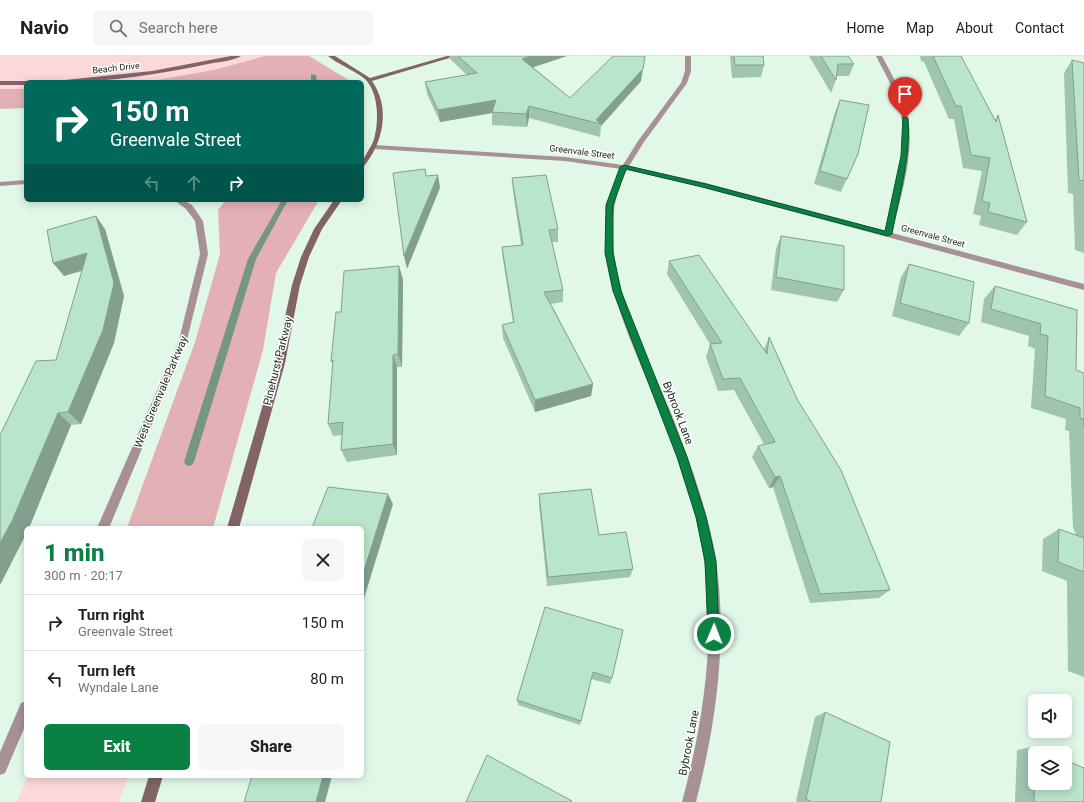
<!DOCTYPE html>
<meta charset="utf-8">
<style>
body{margin:0;font-family:Roboto,sans-serif;background:#f6f6f6;color:#202124;height:100vh;display:flex;flex-direction:column;font-size:15px;white-space:nowrap}
*{box-sizing:border-box;margin:0}
p{font-size:13px;color:#757577}
.icon{flex:none;width:22px;height:22px;fill:none;stroke:currentColor;stroke-width:2;stroke-linecap:round;stroke-linejoin:round}
.map{position:relative;flex:1;overflow:hidden}
.details{position:absolute;left:24px;top:470px;width:340px;height:252px;display:flex;flex-direction:column;background:#fff;border-radius:6px;box-shadow:0 2px 10px #0003}
.details>*{flex:none}
.hud{position:absolute;left:24px;top:24px;width:340px;height:122px;border-radius:6px;box-shadow:0 2px 10px #0003;background:#00695c;color:#fff;overflow:hidden}
.fabs{position:absolute;left:1028px;top:638px;display:grid;gap:8px}
.fabs a{display:grid;place-items:center;width:44px;height:44px;border-radius:6px;background:#fff;box-shadow:0 2px 10px #0003;font-size:20px}
.pin{position:absolute;display:grid;place-items:center;width:34px;height:34px;color:#fff;margin:-41px -17px;border-radius:50% 50% 50% 0;rotate:-45deg;box-shadow:0 0 4px #0007}
.pin .icon{rotate:45deg}
.me{position:absolute;width:44px;margin:-22px;rotate:1deg;stroke-linejoin:round;filter:drop-shadow(0 0 3px #0008)}
.turn{display:flex;align-items:center;gap:14px;height:84px;padding:0 20px;font-size:18px}
.turn .icon{width:52px;height:52px;stroke-width:2.5}
.turn b{display:block;font-size:28px;line-height:34px}
.lanes{display:flex;align-items:center;height:38px;padding:0 20px;background:#0003;justify-content:center;gap:20px;direction:ltr}
.lanes .off{opacity:.35}
.round{display:grid;place-items:center;flex:none;width:42px;height:42px;border-radius:6px;background:#f6f6f6}
.headline{display:flex;align-items:center;justify-content:space-between;height:68px;padding:0 20px}
h1{font-size:24px;font-weight:800;line-height:30px;color:#0b8043}
.primary-button{display:flex;gap:8px;margin-top:auto;padding:8px 20px}
.primary-button a{flex:1;height:46px;border-radius:6px;background:#0b8043;color:#fff;font-size:16px;font-weight:800;line-height:46px;text-align:center}
.primary-button a+a{background:#f6f6f6;color:#202124}
ul{padding:0;list-style:none}
li{display:flex;align-items:center;gap:12px;height:56px;padding:0 20px;border-top:1px solid #e0e0e0}
li div{flex:1}
li b{display:block;font-size:15px}
li em{font-style:normal}
header{display:flex;align-items:center;gap:24px;box-sizing:border-box;height:56px;padding:0 20px;background:#fff;border-bottom:1px solid #e0e0e0}
header strong{font-size:19px}
nav{display:flex;gap:22px;margin-inline-start:auto;font-size:14px}
.search{width:280px;height:36px;background:#f6f6f6;display:flex;align-items:center;gap:10px;box-sizing:border-box;padding:0 14px;border-radius:6px;color:#757577;font-size:15px}
.map>svg:first-child{display:block}
.green{fill:#fbd8d9}
.forest{fill:#e3b1b5}
.lines{fill:none;stroke-linecap:round;stroke-linejoin:round}
.stream{fill:#759682;fill-rule:evenodd}
.street{fill:#a79192;fill-rule:evenodd}
.secondary{fill:#826465;fill-rule:evenodd}
.wall{fill:#9fc5ae}
.shaded-wall{fill:#82a08d}
.building{fill:#b9e5ca;stroke:#82a08d}
.route{fill:#0b8043;stroke:#07532c}
.labels{text-anchor:middle;dominant-baseline:central;stroke-width:3;stroke-linejoin:round;paint-order:stroke}
.far-street-label{font-size:9px;fill:#202823;stroke:#fff}
.street-label{font-size:11px;fill:#202823;stroke:#fff}
</style>
<header>
<strong>Navio</strong>
<div class="search"><svg class="icon" aria-label="search" viewBox="0 0 24 24"><circle cx="10" cy="10" r="6"/><path d="M15 15l6 6"/></svg>Search here</div>
<nav><a>Home</a><a>Map</a><a>About</a><a>Contact</a></nav>
</header>
<div class="map">
<svg width="1084" height="746" viewBox="0 0 1084 746">
<rect width="100%" height="100%" fill="#e1f8e9"/>
<g class="green">
<path d="M 0,0 L 294,0 L 205,26 L 26,26 L 26,50 L 0,50 Z"/>
<path d="M 27,720 L 129,720 L 119,746 L 17,746 Z"/>
</g>
<g class="forest">
<path d="M 265,0 L 309,0 L 352,26 L 147,26 L 218,13 Z"/>
<path d="M 0,33 L 26,33 L 26,52 L 0,53 Z"/>
<path d="M 226,144 L 319,144 L 276,217 L 263,294 L 213,472 L 127,472 L 195,286 L 220,198 L 218,154 Z"/>
</g>
<g class="lines">
<g class="stream">
<path d="M 311,18 L 316,19 L 317,26 L 311,26 Z"/>
<path d="M 282,144 L 288,144 L 256,203 L 194,406 L 192,409 L 189,410 L 186,409 L 184,406 L 248,203 Z"/>
</g>
<g class="street">
<path d="M 685,0 L 691,0 L 691,15 L 687,27 L 644,86 L 629,110 L 706,127 L 885,175 C 894,137 910,93 900,54 C 895,35 885,17 876,0 L 882,0 C 891,17 901,34 906,53 C 917,93 901,138 892,177 L 1084,228 L 1084,234 L 702,131 L 627,114 C 586,190 642,286 671,357 C 688,401 705,446 714,492 C 729,576 717,664 696,746 L 682,746 C 704,664 717,576 702,492 C 694,446 678,400 661,357 C 632,284 578,189 621,113 L 565,105 L 375,93 L 372,91 L 375,89 L 565,101 L 623,109 L 638,85 L 681,27 L 685,15 Z"/>
<path d="M 26,124 L 26,128 L 0,130 L 0,126 Z"/>
<path d="M 174,144 L 183,144 L 192,149 L 203,165 L 208,198 L 187,284 L 109,472 L 97,472 L 179,284 L 200,198 L 195,165 L 186,153 Z"/>
<path d="M 26,645 L 26,668 L 5,717 L 0,719 L 0,696 L 21,647 Z"/>
</g>
<g class="secondary">
<path d="M 231,0 L 241,0 C 233,5 218,6 208,8 C 160,18 111,26 62,26 L 65,24 L 152,15 Z"/>
<path d="M 328,0 L 335,0 L 370,22 L 447,0 L 456,0 L 372,25 C 391,52 383,87 364,110 L 362,111 C 362,101 371,93 374,83 C 379,66 379,37 365,23 C 354,14 339,9 328,0 Z"/>
<path d="M 0,25 L 26,25 L 28,26 L 26,26 L 26,29 L 0,29 Z"/>
<path d="M 334,144 L 342,144 L 322,173 L 309,201 L 300,229 L 285,307 L 239,472 L 227,472 L 275,307 L 292,229 L 301,201 L 314,173 Z"/>
<path d="M 149,720 L 163,720 L 155,746 L 141,746 Z"/>
</g>
</g>
<g class="wall">
<path d="M 449,0 L 567,0 L 533,11 L 570,42 L 641,25 L 601,70 L 600,81 L 529,62 L 527,71 L 492,69 L 492,57 L 440,66 L 427,38 L 425,26 L 467,19 L 450,3 Z"/>
<path d="M 730,0 L 763,0 L 764,9 L 761,21 L 732,22 Z"/>
<path d="M 809,0 L 848,0 L 854,8 L 849,20 L 837,20 L 836,24 L 831,37 Z"/>
<path d="M 920,0 L 961,0 L 995,64 L 998,59 L 1027,166 L 1017,179 L 979,169 L 981,160 L 973,158 L 982,115 L 963,112 L 954,63 L 949,63 L 924,6 L 921,5 Z"/>
<path d="M 1072,4 L 1084,7 L 1084,197 L 1075,194 L 1073,138 L 1068,137 L 1064,17 Z"/>
<path d="M 840,44 L 858,98 L 841,136 L 814,128 L 835,56 Z"/>
<path d="M 512,122 L 558,173 L 558,186 L 552,186 L 563,234 L 563,246 L 551,248 L 593,328 L 591,340 L 535,356 L 503,282 L 502,269 L 513,266 L 503,204 L 502,191 L 521,189 L 513,135 Z"/>
<path d="M 105,173 L 124,240 L 114,287 L 81,368 L 71,369 L 29,472 L 26,472 L 26,478 L 0,529 L 56,304 L 82,215 L 64,220 Z"/>
<path d="M 781,180 L 844,234 L 837,246 L 771,234 L 776,193 Z"/>
<path d="M 669,205 L 764,293 L 769,281 L 797,343 L 890,534 L 879,542 L 810,547 L 773,431 L 769,432 L 752,401 L 758,390 L 764,388 L 734,334 L 718,335 L 706,301 L 710,288 L 667,218 Z"/>
<path d="M 909,208 L 969,267 L 959,280 L 892,260 L 901,221 Z"/>
<path d="M 403,223 L 402,311 L 397,311 L 397,399 L 347,406 L 341,394 L 342,379 L 333,380 L 328,368 L 333,309 L 331,305 L 341,256 Z"/>
<path d="M 995,230 L 1077,254 L 1076,314 L 1084,317 L 1084,621 L 1068,615 L 1067,525 L 1042,515 L 1043,483 L 1059,473 L 1076,479 L 1073,471 L 1069,375 L 1065,374 L 1066,363 L 1031,352 L 1035,293 L 1028,290 L 1029,280 L 981,266 L 984,243 Z"/>
<path d="M 539,438 L 599,479 L 633,513 L 630,521 L 547,530 L 539,449 Z"/>
<path d="M 545,551 L 612,622 L 610,628 L 591,623 L 580,669 L 518,649 L 517,644 Z"/>
<path d="M 825,656 L 881,746 L 798,746 L 796,745 L 815,661 Z"/>
<path d="M 1036,690 L 1051,697 L 1035,697 L 1035,727 L 1084,746 L 1015,746 L 1017,694 Z"/>
</g>
<g class="shaded-wall">
<path d="M 530,0 L 567,0 L 522,15 L 522,3 Z"/>
<path d="M 645,0 L 641,25 L 601,70 L 601,68 L 596,64 Z"/>
<path d="M 496,44 L 492,57 L 440,66 L 438,54 Z"/>
<path d="M 529,50 L 529,62 L 527,71 L 526,58 Z"/>
<path d="M 438,119 L 440,132 L 407,213 L 404,200 Z"/>
<path d="M 96,160 L 105,173 L 124,240 L 114,287 L 81,368 L 68,356 Z"/>
<path d="M 87,197 L 96,210 L 64,220 L 53,207 Z"/>
<path d="M 399,210 L 403,223 L 402,311 L 398,298 Z"/>
<path d="M 393,299 L 397,311 L 397,399 L 393,388 Z"/>
<path d="M 593,328 L 591,340 L 535,356 L 535,344 Z"/>
<path d="M 58,357 L 71,369 L 29,472 L 26,472 L 26,478 L 0,529 L 0,487 Z"/>
<path d="M 780,420 L 773,431 L 769,432 L 775,421 Z"/>
<path d="M 388,438 L 393,448 L 362,549 L 362,521 Z"/>
<path d="M 323,720 L 332,720 L 325,746 L 316,746 Z"/>
</g>
<g class="building">
<path d="M 458,0 L 530,0 L 522,3 L 570,42 L 613,0 L 645,0 L 643,13 L 596,64 L 601,68 L 529,50 L 526,58 L 492,56 L 496,44 L 438,54 L 425,26 L 477,17 Z"/>
<path d="M 734,0 L 763,0 L 764,9 L 735,9 Z"/>
<path d="M 821,0 L 848,0 L 854,8 L 838,8 L 836,24 Z"/>
<path d="M 933,0 L 961,0 L 996,66 L 998,59 L 1027,166 L 988,156 L 990,147 L 982,145 L 990,102 L 971,99 L 961,50 L 956,50 Z"/>
<path d="M 1072,4 L 1084,7 L 1084,125 L 1079,124 Z"/>
<path d="M 840,44 L 869,49 L 858,98 L 847,123 L 820,115 Z"/>
<path d="M 425,113 L 426,120 L 438,119 L 404,200 L 393,117 Z"/>
<path d="M 546,119 L 558,173 L 549,174 L 563,234 L 544,236 L 593,328 L 535,344 L 502,269 L 514,266 L 502,191 L 523,189 L 512,122 Z"/>
<path d="M 96,160 L 114,227 L 103,274 L 68,356 L 58,357 L 12,465 L 0,487 L 0,379 L 36,305 L 56,304 L 87,197 L 53,207 L 47,174 Z"/>
<path d="M 781,180 L 844,190 L 844,234 L 776,221 Z"/>
<path d="M 699,199 L 767,298 L 769,281 L 797,343 L 841,414 L 890,534 L 820,538 L 780,420 L 775,421 L 758,390 L 775,386 L 740,322 L 723,323 L 710,288 L 722,287 L 669,205 Z"/>
<path d="M 909,208 L 974,226 L 969,267 L 900,247 Z"/>
<path d="M 399,210 L 398,298 L 393,299 L 393,388 L 341,394 L 343,366 L 328,368 L 333,304 L 331,305 L 336,256 L 341,256 L 344,215 Z"/>
<path d="M 995,230 L 1077,254 L 1076,314 L 1084,317 L 1084,371 L 1084,363 L 1080,362 L 1080,352 L 1045,340 L 1048,280 L 1040,278 L 1041,268 L 991,253 Z"/>
<path d="M 328,431 L 388,438 L 362,521 L 362,472 L 312,472 Z"/>
<path d="M 591,433 L 599,479 L 626,476 L 633,513 L 548,521 L 539,438 Z"/>
<path d="M 1059,473 L 1084,482 L 1084,516 L 1058,506 Z"/>
<path d="M 545,551 L 623,574 L 612,622 L 593,616 L 581,665 L 517,644 Z"/>
<path d="M 825,656 L 890,686 L 881,746 L 812,746 L 806,743 Z"/>
<path d="M 1036,690 L 1051,697 L 1035,697 Z"/>
<path d="M 487,699 L 572,745 L 571,746 L 466,746 Z"/>
<path d="M 1065,704 L 1084,712 L 1084,746 L 1034,746 L 1035,711 L 1035,727 L 1065,727 Z"/>
<path d="M 252,720 L 323,720 L 316,746 L 244,746 Z"/>
</g>
<path class="route" d="M 903,61 L 908,62 C 911,101 899,140 892,178 L 888,180 L 702,131 L 626,113 L 613,149 L 613,197 L 621,235 L 687,401 L 706,461 L 716,505 L 719,578 L 717,581 L 714,583 L 710,581 L 708,578 L 705,505 L 696,461 L 677,401 L 613,235 L 605,197 L 606,149 L 620,111 L 624,109 L 706,128 L 885,175 L 901,100 Z"/>
<g class="labels">
<g class="far-street-label">
<text transform="translate(116 12) rotate(-6)">Beach Drive</text>
<text transform="translate(582 96) rotate(7)">Greenvale Street</text>
<text transform="translate(933 180) rotate(15)">Greenvale Street</text>
</g>
<g class="street-label">
<text transform="translate(278 305) rotate(-76)">Pinehurst Parkway</text>
<text transform="translate(161 336) rotate(-67)">West Greenvale Parkway</text>
<text transform="translate(678 357) rotate(69)">Bybrook Lane</text>
<text transform="translate(689 687) rotate(-79)">Bybrook Lane</text>
</g>
</g>
</svg>
<div class="fabs">
<a><svg class="icon" aria-label="sound" viewBox="0 0 24 24"><path d="M4 9h4l5-4v14l-5-4H4zM17 9q2 3 0 6"/></svg></a>
<a><svg class="icon" aria-label="layers" viewBox="0 0 24 24"><path d="M12 4l9 5-9 5-9-5zM3 14l9 5 9-5"/></svg></a>
</div>
<div class="pin" style="left:905px;top:62px;background:#d93025"><svg class="icon" aria-label="arrive" viewBox="0 0 24 24"><path d="M6 21V4h12l-3 4 3 4H6"/></svg></div>
<svg class="me" style="left:714px;top:578px" viewBox="-20 -20 40 40"><circle r="17" fill="#0b8043" stroke="#fff" stroke-width="3"/><path d="M0-11L8 9 0 5-8 9z" fill="#fff"/></svg>
<div class="hud">
<div class="turn"><svg class="icon" aria-label="right" viewBox="0 0 24 24"><path d="M7 20v-9h11M14 6l5 5-5 5"/></svg><div><b>150 m</b>Greenvale Street</div></div>
<div class="lanes"><svg class="icon off" aria-label="left" viewBox="0 0 24 24"><path d="M17 20v-9H6M10 6l-5 5 5 5"/></svg><svg class="icon off" aria-label="ahead" viewBox="0 0 24 24"><path d="M12 20V5M6 11l6-6 6 6"/></svg><svg class="icon" aria-label="right" viewBox="0 0 24 24"><path d="M7 20v-9h11M14 6l5 5-5 5"/></svg></div>
</div>
<section class="details">
<div class="headline"><div><h1>1 min</h1><p>300 m · 20:17</p></div><a class="round"><svg class="icon" aria-label="close" viewBox="0 0 24 24"><path d="M6 6l12 12M18 6L6 18"/></svg></a></div>
<ul>
<li><svg class="icon" aria-label="right" viewBox="0 0 24 24"><path d="M7 20v-9h11M14 6l5 5-5 5"/></svg><div><b>Turn right</b><p>Greenvale Street</p></div><em>150 m</em></li>
<li><svg class="icon" aria-label="left" viewBox="0 0 24 24"><path d="M17 20v-9H6M10 6l-5 5 5 5"/></svg><div><b>Turn left</b><p>Wyndale Lane</p></div><em>80 m</em></li>
</ul>
<div class="primary-button"><a>Exit</a><a>Share</a></div>
</section>
</div>
